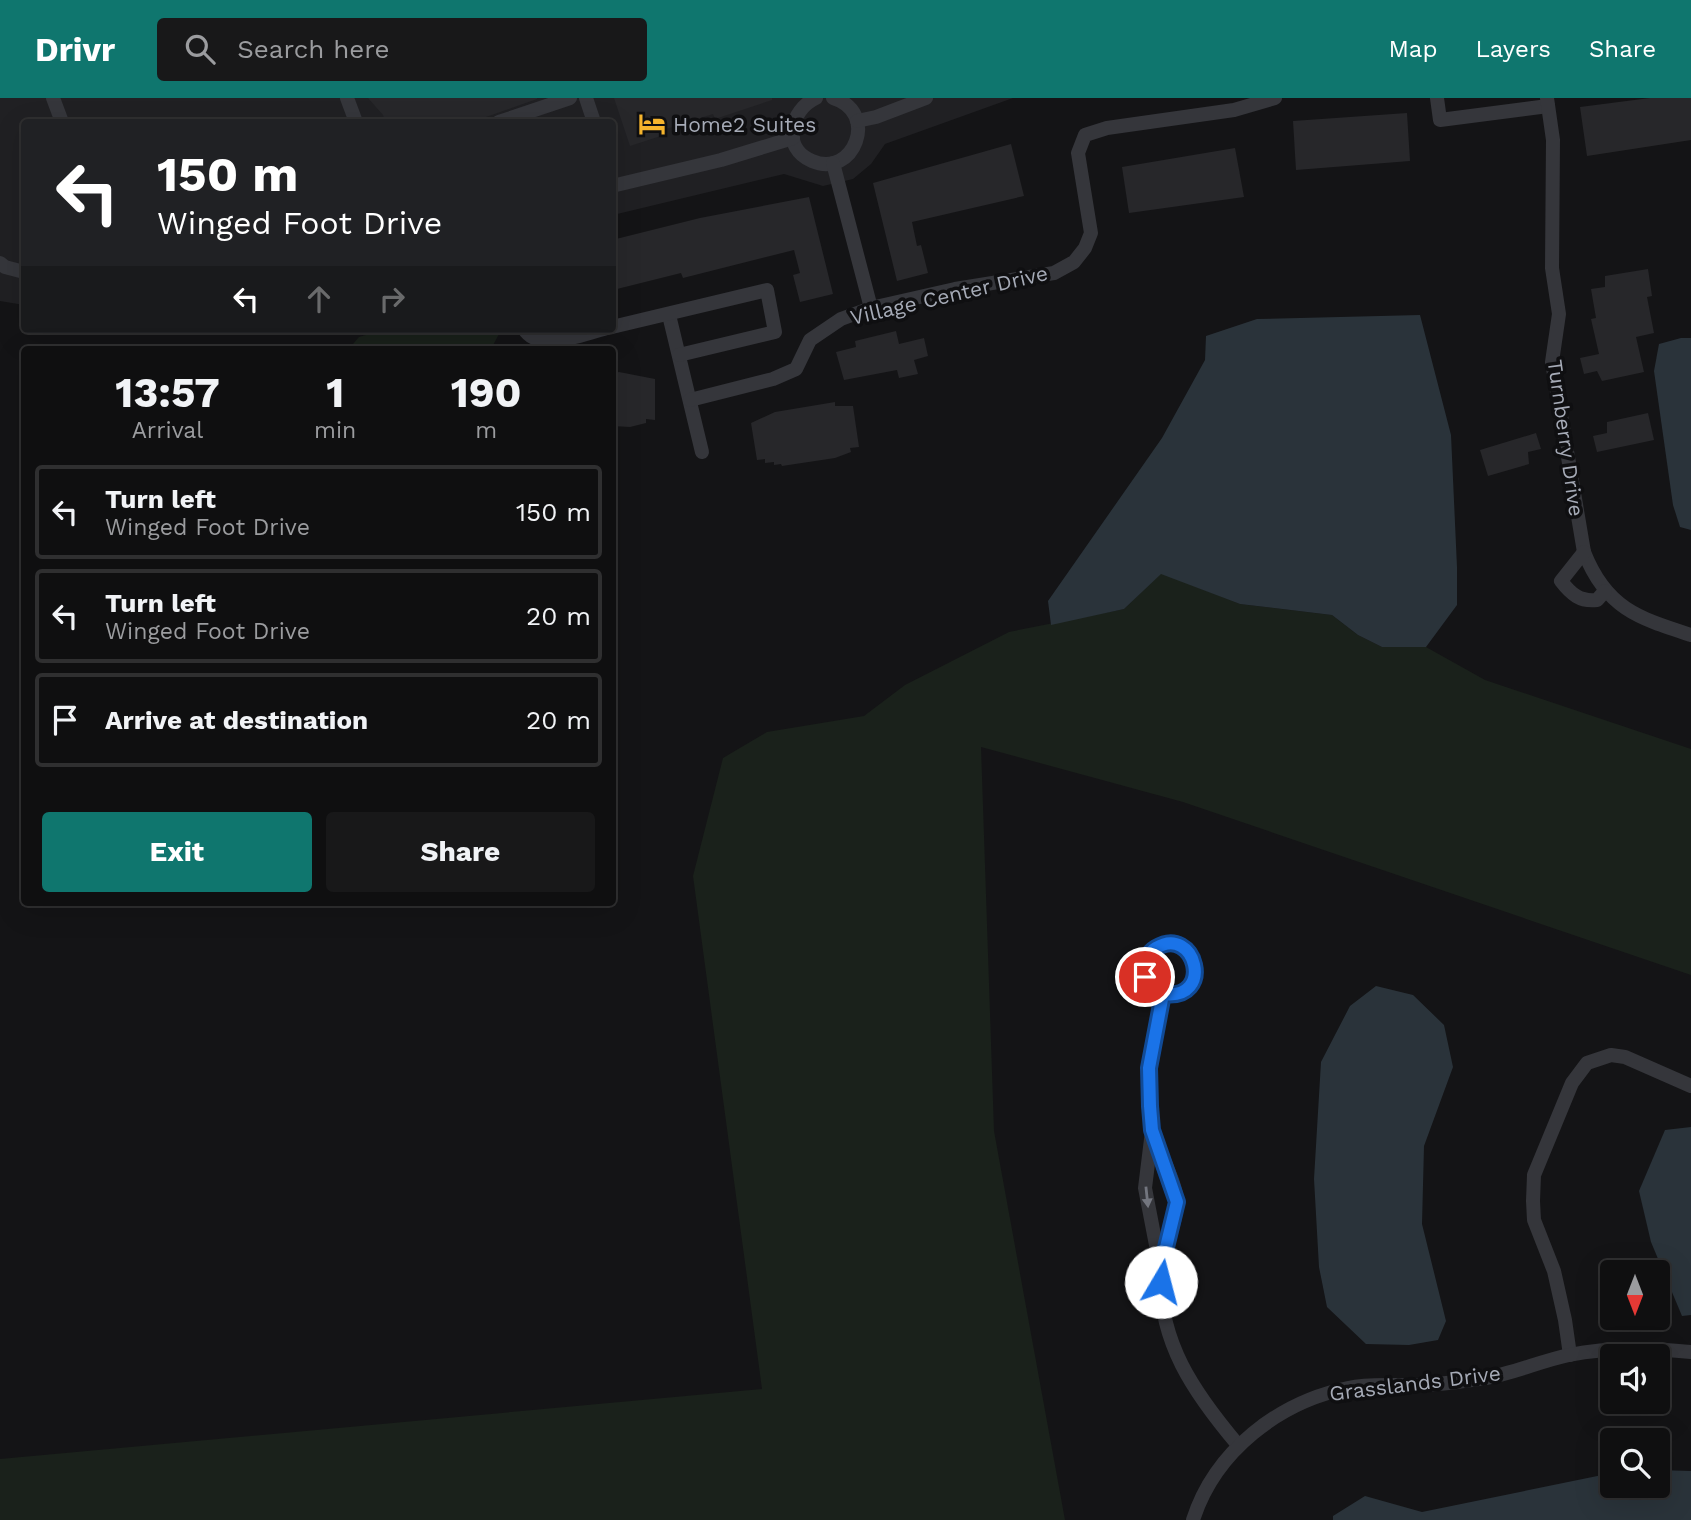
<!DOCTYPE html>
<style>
body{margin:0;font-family:"Work Sans",sans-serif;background:#181819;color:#f1f3f6;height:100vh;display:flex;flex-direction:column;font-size:26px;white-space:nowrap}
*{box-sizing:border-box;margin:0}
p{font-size:23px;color:#9b9c9f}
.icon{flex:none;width:38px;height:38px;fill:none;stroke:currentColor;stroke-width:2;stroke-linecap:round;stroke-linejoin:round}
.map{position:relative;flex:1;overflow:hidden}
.drawer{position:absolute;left:21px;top:248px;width:595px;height:560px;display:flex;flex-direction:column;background:#0f0f10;border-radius:7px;box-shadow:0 7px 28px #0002,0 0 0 2px #2f2f30}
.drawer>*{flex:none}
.hud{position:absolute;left:21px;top:21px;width:595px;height:214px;border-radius:7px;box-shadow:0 7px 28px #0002,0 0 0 2px #2f2f30;background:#202124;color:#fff;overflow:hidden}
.needle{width:46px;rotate:180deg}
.controls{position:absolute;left:1600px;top:1162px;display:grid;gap:14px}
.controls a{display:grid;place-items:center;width:70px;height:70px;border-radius:7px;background:#0f0f10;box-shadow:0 7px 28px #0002,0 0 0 2px #2f2f30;font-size:35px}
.pin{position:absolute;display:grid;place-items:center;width:60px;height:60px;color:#fff;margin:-30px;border:4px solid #fff;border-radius:50%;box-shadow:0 2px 7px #0007}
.me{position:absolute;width:77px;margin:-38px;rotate:8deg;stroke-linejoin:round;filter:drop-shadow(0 0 5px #0008)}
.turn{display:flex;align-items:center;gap:24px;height:147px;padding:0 21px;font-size:32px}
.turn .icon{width:91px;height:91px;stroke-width:2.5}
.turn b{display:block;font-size:49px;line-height:60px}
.lanes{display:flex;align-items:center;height:66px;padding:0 21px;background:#0003;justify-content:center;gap:35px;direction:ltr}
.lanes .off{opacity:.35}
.eta{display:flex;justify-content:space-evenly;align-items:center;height:119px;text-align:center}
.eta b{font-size:42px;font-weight:700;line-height:49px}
.primary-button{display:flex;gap:14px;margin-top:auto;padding:14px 21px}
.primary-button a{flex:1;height:80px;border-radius:7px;background:#0f766e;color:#fff;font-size:28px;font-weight:700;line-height:80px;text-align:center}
.primary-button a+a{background:#181819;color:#f1f3f6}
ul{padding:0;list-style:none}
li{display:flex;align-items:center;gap:21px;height:94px;margin:0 14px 10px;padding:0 7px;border:4px solid #2f2f30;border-radius:7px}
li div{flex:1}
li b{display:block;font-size:26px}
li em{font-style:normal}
header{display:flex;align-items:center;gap:42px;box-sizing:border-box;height:98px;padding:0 35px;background:#0f766e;color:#fff}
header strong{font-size:33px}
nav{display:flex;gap:38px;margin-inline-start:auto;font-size:24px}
.search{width:490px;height:63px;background:#181819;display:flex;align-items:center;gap:18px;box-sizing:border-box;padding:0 24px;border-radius:7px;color:#9b9c9f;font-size:26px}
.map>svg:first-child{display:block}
.built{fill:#202023}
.green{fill:#1a211b}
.water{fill:#2a333a}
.building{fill:#27272a}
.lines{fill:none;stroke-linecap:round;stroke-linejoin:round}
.minor{stroke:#35363b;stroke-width:14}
.oneway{fill:#73767f}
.route-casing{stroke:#114b97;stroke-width:18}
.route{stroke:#1a73e8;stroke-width:12}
.labels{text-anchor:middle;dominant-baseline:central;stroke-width:7;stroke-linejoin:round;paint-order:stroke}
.poi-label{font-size:21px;fill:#a6abb7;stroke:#0f0f11;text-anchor:start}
.street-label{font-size:21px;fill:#a6abb7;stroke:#0f0f11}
</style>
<header>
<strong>Drivr</strong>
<div class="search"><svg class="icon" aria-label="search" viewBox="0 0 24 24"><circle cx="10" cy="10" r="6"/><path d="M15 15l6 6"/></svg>Search here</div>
<nav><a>Map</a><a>Layers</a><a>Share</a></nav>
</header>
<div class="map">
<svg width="1691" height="1422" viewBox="0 0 1691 1422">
<rect width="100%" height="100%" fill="#141416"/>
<path class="built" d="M 0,0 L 1013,0 L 885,46 L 871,66 L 853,81 L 823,88 L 784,76 L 613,117 L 612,24 L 24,24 L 24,207 L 0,203 Z"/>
<g class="green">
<path d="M 386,231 L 477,231 L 499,236 L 492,249 L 493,252 L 348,252 L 359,239 Z"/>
<path d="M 1161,475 L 1240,506 L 1332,517 L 1358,537 L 1382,549 L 1426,549 L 1485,582 L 1691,651 L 1691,877 L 1183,704 L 981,649 L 994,1033 L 1065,1422 L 0,1422 L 0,1361 L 762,1291 L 693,778 L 723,660 L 767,634 L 864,618 L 905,587 L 1009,534 L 1124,511 Z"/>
</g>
<g class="water">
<path d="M 1420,217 L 1451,337 L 1457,469 L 1457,507 L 1426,549 L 1382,549 L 1358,537 L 1332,517 L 1240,506 L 1161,476 L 1124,511 L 1051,527 L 1048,503 L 1162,340 L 1205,262 L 1206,238 L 1257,221 Z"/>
<path d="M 1681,240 L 1691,240 L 1691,432 L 1680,429 L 1673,407 L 1654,273 L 1659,246 Z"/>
<path d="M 1376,888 L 1413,897 L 1444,927 L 1453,969 L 1424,1048 L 1422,1126 L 1446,1223 L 1438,1242 L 1409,1247 L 1366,1246 L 1327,1209 L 1319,1169 L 1314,1081 L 1321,964 L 1350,908 Z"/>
<path d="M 1691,1029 L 1691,1217 L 1682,1218 L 1651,1144 L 1639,1093 L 1665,1032 Z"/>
<path d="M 1657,1372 L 1691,1373 L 1691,1422 L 1333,1422 L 1333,1418 L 1365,1398 L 1422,1414 L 1612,1375 L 1612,1388 L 1657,1388 Z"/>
</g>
<g class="building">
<path d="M 368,0 L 537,0 L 537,1 L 472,24 L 385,24 L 383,17 Z"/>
<path d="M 614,0 L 772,0 L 772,2 L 715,21 L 713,16 L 666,31 L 667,36 L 630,48 Z"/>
<path d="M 1650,0 L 1691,0 L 1691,42 L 1587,58 L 1580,9 Z"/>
<path d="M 1407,15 L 1410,63 L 1296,72 L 1293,23 Z"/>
<path d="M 1011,46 L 1024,98 L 912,124 L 917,148 L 921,147 L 928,175 L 897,183 L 873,85 Z"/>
<path d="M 1235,50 L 1244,99 L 1129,115 L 1122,69 Z"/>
<path d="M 809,99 L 833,196 L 800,204 L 793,177 L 800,175 L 794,152 L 683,180 L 681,175 L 617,191 L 616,186 L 612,187 L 612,142 L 700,120 Z"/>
<path d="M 1648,171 L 1652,198 L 1647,199 L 1654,235 L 1636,239 L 1644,274 L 1602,283 L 1597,273 L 1584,276 L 1580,260 L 1599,256 L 1591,221 L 1596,220 L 1591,191 L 1605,189 L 1605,178 Z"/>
<path d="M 896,233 L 899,246 L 924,240 L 928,258 L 914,262 L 918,276 L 899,280 L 897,272 L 844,282 L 836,254 L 856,249 L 855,243 Z"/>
<path d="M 619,274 L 655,281 L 655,322 L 646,321 L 646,325 L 630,329 L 612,328 L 612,276 Z"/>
<path d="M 835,304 L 835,308 L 853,308 L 859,349 L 850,350 L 851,354 L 835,360 L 782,368 L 781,366 L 774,367 L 774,364 L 765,365 L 765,361 L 757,362 L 751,325 L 775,314 Z"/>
<path d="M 1648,315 L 1654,342 L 1597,354 L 1593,338 L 1607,335 L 1607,324 Z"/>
<path d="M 1536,335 L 1541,351 L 1528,354 L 1529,366 L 1488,378 L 1480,352 Z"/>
</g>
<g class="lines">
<g class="minor">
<path d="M 53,0 L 62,24"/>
<path d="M 347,0 L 356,24"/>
<path d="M 586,0 L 594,24"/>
<path d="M 816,0 C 790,12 781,50 812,63 C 854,81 880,14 833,0"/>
<path d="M 1437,0 L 1440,22 L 1548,8"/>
<path d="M 1547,0 L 1553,42 L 1552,170 L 1559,216 L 1552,264 L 1584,454 C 1606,510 1638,520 1691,537"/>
<path d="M 857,23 L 876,19 L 926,0"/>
<path d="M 499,24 L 570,0"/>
<path d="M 833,65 L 871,210"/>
<path d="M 612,88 L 721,62 L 793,40"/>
<path d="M 0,165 L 5,169 L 24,174"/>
<path d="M 669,217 L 702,354"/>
<path d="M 612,229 L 767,192 L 775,234 L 679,257"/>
<path d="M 524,231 C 539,255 583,236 604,231"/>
<path d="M 690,302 L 773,281 L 796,271 L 810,242 L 841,221 L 871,210 L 955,191 L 1054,175 L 1074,164 L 1085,150 L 1091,135 L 1078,55 L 1085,37 L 1107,30 L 1234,12 L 1275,0"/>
<path d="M 1584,454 L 1561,483 C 1571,496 1580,504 1597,502 L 1605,493"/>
<circle cx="1170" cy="872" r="26"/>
<path d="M 1163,896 C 1153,938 1141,992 1153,1034 C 1159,1055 1176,1083 1177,1104 C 1177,1127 1162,1149 1161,1172 C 1157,1243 1195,1296 1238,1347"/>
<path d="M 1152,1033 L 1145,1090 L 1160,1168"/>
<path d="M 1570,1257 L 1565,1222 L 1554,1173 L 1534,1122 L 1533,1103 L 1534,1077 L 1572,985 L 1587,965 L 1611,957 L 1625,959 L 1691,988"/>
<path d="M 1193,1422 C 1215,1353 1279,1304 1348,1290 C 1371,1285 1394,1288 1417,1287 C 1440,1287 1464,1283 1486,1280 C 1514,1275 1541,1263 1569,1257 C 1608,1249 1651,1250 1691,1254"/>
</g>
</g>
<defs><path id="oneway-solid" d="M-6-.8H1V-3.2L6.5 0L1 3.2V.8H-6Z" transform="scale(1.75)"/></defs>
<use class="oneway" href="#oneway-solid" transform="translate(1147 1099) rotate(84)"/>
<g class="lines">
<defs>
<path id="route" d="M 1145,879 C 1144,868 1146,856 1156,850 C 1195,826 1216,903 1163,896 L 1149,970 L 1150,1008 L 1152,1032 L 1177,1104 L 1161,1170 L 1161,1184"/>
</defs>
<use href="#route" class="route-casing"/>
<use href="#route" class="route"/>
</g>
<defs>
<symbol id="hotel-bare" viewBox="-9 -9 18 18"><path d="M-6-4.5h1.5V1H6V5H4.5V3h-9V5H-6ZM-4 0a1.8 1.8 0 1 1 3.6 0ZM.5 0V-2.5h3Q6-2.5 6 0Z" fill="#f5b42d" stroke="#0f0f11" stroke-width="2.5" paint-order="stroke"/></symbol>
</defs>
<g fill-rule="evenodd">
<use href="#hotel-bare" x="633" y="7" width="38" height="38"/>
</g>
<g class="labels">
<g class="poi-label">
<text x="673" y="26">Home2 Suites</text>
</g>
<g class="street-label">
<text transform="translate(949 197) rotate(-13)">Village Center Drive</text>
<text transform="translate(1566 340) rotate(82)">Turnberry Drive</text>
<text transform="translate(1415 1285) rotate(-7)">Grasslands Drive</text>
</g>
</g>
</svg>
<div class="controls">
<a><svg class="needle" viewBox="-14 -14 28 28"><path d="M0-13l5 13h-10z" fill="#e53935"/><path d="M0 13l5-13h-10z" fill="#9b9c9f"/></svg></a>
<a><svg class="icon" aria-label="sound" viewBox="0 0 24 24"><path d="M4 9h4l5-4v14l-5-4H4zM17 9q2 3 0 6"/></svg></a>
<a><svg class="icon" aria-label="search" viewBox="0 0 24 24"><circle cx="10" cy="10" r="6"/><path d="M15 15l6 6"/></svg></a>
</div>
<div class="pin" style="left:1145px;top:879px;background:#d93025"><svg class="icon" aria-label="arrive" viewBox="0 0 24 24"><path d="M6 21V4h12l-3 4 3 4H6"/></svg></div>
<svg class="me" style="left:1161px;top:1184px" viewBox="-20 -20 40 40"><circle r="19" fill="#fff"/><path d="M0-13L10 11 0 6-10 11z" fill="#1a73e8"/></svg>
<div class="hud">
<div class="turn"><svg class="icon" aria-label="left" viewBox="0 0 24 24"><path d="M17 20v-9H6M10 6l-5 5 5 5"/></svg><div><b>150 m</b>Winged Foot Drive</div></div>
<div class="lanes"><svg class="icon" aria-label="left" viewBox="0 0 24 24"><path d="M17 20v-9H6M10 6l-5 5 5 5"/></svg><svg class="icon off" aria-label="ahead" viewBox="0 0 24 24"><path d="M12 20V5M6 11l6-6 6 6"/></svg><svg class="icon off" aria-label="right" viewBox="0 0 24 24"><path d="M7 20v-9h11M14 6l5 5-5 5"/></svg></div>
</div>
<section class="drawer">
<div class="eta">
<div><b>13:57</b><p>Arrival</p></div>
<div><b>1</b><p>min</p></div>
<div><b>190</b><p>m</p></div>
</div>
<ul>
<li><svg class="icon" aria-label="left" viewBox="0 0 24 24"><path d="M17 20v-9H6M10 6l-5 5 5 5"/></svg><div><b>Turn left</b><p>Winged Foot Drive</p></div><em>150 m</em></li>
<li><svg class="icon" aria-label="left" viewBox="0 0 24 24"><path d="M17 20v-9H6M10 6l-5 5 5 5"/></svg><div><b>Turn left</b><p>Winged Foot Drive</p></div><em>20 m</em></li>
<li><svg class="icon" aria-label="arrive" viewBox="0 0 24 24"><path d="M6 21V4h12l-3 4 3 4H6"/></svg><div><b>Arrive at destination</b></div><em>20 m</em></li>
</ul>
<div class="primary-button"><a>Exit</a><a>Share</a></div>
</section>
</div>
